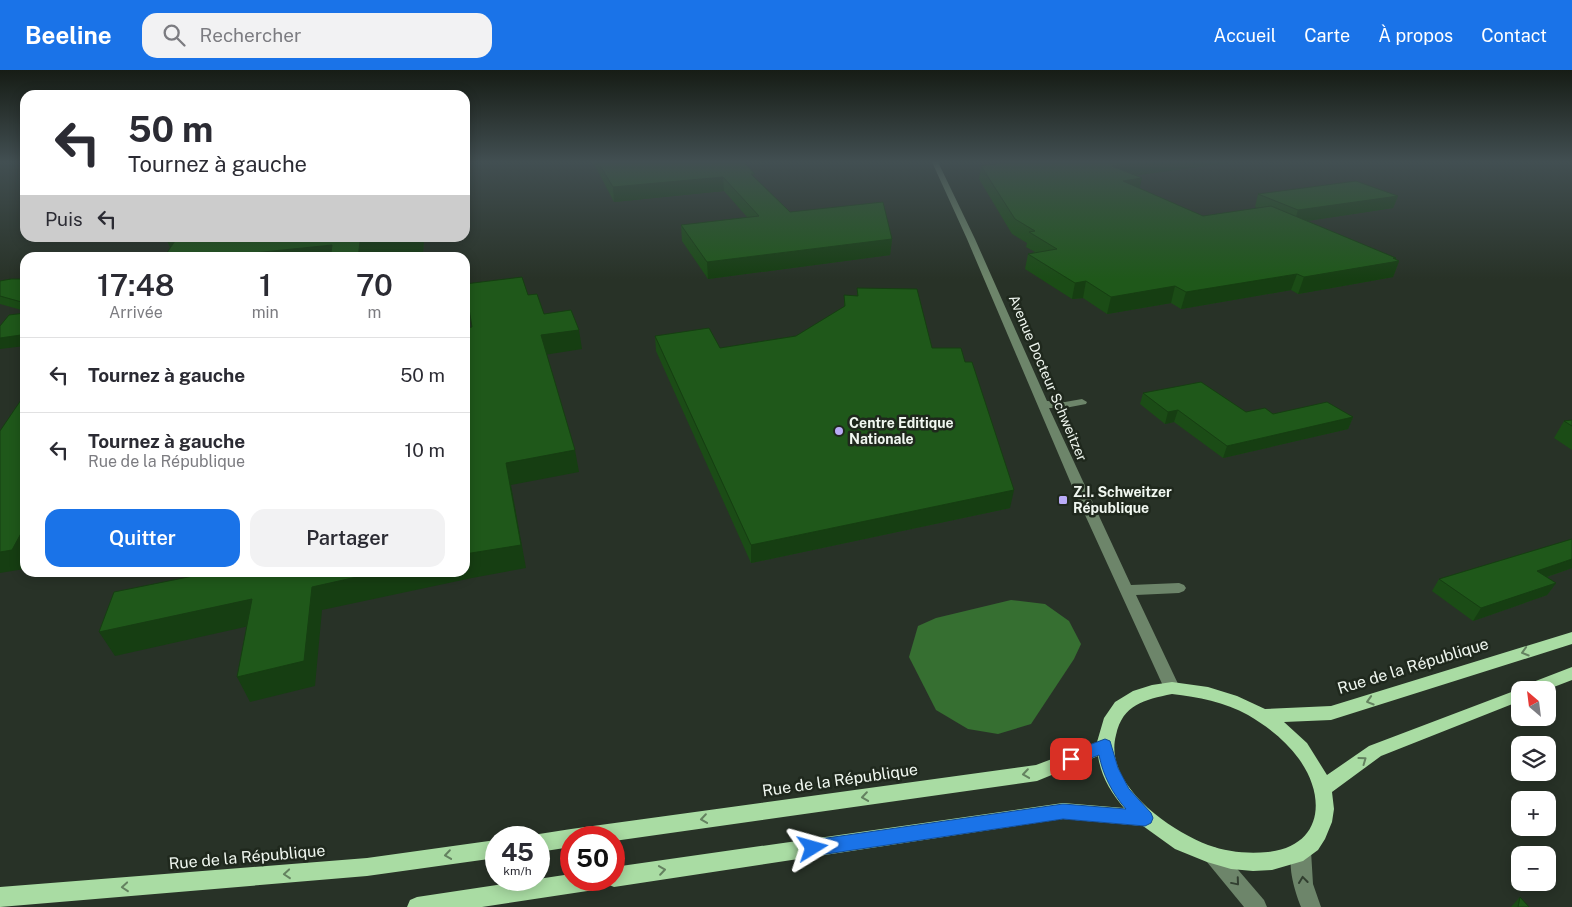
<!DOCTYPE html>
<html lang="fr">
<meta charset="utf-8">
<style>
body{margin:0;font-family:"Public Sans",sans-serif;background:#f2f2f3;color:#2b2b33;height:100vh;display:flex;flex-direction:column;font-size:19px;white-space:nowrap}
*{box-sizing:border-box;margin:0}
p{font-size:16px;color:#7c7c81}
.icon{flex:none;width:28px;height:28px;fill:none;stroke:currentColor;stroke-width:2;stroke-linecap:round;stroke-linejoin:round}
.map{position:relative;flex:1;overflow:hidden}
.sheet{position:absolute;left:20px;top:182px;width:450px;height:325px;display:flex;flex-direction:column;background:#fff;border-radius:15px;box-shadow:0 2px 12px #0003}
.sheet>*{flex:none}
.top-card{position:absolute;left:20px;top:20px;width:450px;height:152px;border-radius:15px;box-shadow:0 2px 12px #0003;background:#fff;color:#2b2b33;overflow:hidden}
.needle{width:32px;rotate:332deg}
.buttons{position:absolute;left:1511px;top:611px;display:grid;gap:10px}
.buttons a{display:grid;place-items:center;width:45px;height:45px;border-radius:10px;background:#fff;box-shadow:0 2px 12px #0003;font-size:25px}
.speed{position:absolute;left:485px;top:756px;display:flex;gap:10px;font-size:25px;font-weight:700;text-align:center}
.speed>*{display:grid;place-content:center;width:65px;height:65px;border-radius:50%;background:#fff;box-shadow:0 2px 12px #0003;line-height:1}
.speed small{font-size:12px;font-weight:400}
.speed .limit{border:8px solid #d22;background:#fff;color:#111}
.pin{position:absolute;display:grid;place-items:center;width:42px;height:42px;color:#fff;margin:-21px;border-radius:10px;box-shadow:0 2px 8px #0006}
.me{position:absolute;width:55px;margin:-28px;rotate:82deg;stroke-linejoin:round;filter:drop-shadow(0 0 4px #0008)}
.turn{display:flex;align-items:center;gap:18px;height:105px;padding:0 25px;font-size:22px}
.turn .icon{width:65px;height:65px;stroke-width:2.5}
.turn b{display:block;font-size:35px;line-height:42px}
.then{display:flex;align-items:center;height:48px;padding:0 25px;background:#0003;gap:10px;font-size:19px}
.eta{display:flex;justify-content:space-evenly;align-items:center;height:85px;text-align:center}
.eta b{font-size:30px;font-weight:600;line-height:35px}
.action{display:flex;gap:10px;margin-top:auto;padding:10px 25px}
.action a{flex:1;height:58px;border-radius:15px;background:#1a73e8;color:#fff;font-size:20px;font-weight:600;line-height:58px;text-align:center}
.action a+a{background:#f2f2f3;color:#2b2b33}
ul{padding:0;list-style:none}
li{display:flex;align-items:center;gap:15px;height:75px;padding:0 25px;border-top:1px solid #e1e1e2}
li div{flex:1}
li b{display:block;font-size:19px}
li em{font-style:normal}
header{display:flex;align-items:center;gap:30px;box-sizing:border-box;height:70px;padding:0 25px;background:#1a73e8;color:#fff}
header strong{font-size:24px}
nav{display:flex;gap:28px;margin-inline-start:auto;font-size:18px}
.search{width:350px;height:45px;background:#f2f2f3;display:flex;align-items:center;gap:12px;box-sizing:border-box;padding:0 18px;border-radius:15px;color:#7c7c81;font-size:19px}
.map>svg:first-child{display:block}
.water{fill:#366f31}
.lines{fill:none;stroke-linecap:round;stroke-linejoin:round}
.minor{fill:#6d856a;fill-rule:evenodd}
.major{fill:#a9dca3;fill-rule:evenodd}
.wall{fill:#1b4c16}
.shaded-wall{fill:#163e12}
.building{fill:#1f581a;stroke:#163e12}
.oneway{stroke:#648260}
.oneway2{stroke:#323f30}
.route{fill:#1a73e8;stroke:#114b97}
.poi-dot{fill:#b9abf7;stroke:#1f281d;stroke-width:2}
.labels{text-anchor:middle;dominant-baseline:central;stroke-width:5;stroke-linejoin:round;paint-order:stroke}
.street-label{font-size:14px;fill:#f0f7f0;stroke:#1f281d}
.poi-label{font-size:14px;font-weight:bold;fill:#f0f7f0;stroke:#1f281d;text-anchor:start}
.near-street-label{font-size:16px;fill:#f0f7f0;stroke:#1f281d}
</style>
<header>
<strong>Beeline</strong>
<div class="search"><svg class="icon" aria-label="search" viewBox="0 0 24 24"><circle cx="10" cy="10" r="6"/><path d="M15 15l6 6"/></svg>Rechercher</div>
<nav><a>Accueil</a><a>Carte</a><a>À propos</a><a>Contact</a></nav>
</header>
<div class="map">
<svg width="1572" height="837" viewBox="0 0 1572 837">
<rect width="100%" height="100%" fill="#283227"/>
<path class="water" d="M 1011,530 L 1045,534 L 1069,551 L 1081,574 L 1074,589 L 1031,654 L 998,664 L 968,659 L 936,640 L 909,587 L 918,556 L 936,548 Z"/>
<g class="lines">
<g class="minor">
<path d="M 932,92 L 938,92 L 975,169 L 1047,331 L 1065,332 L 1082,329 L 1087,332 L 1086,334 L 1065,338 L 1049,338 L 1131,515 L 1179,513 L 1184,515 L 1186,518 L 1184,521 L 1179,523 L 1136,525 L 1180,618 L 1178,622 L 1172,624 L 1166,622 L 1164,618 L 1075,423 L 967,169 Z"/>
<path d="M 1301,772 L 1308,775 L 1311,781 L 1313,814 L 1321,837 L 1301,837 C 1294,819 1286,793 1294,775 Z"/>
<path d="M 1214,777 L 1221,780 L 1264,830 L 1267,837 L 1244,837 L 1207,792 L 1204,786 L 1207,780 Z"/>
</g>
<g class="major">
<path d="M 1572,562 L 1572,574 L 1331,650 L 1284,652 L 1307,673 L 1327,705 L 1369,676 L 1522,618 L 1523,616 L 1572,597 L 1572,610 L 1546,620 L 1520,620 L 1520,631 L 1381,686 L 1332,722 L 1334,739 L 1332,752 L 1325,769 L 1318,780 L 1303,791 L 1272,800 L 1253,801 L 1231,799 L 1207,792 L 1175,779 L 1143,756 L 1063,749 L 614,817 L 607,814 L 605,810 L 614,810 L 614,797 L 1063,733 L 1124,738 C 1111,723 1101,706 1098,686 L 1037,711 L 614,771 L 614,768 L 571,768 L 571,777 L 539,782 L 539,768 L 532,768 L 539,764 L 571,759 L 1036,695 L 1097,672 L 1104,648 L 1115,632 L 1133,621 L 1152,615 L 1172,612 L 1208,617 L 1237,626 L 1265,639 L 1331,636 ZM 1172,624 C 1198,627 1225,632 1248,645 C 1267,656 1286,671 1299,689 C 1327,728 1322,776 1268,782 C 1248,784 1227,782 1208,775 C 1169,760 1103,714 1116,665 C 1123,634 1144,630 1172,624 Z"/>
<path d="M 496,770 L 496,788 L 367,806 L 0,837 L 0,817 L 367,788 Z"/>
<path d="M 571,804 L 571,810 L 604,810 L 601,817 L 594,820 L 482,837 L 407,837 L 410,830 L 417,827 Z"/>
</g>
</g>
<g class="wall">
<path d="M 593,92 L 744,92 L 755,108 L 790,142 L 892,169 L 890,185 L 708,209 L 682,171 L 681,155 L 747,147 L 724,121 L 614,132 Z"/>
<path d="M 1010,92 L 1236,92 L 1135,105 L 1139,118 L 1203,146 L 1258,138 L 1255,137 L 1258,124 L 1398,126 L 1393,138 L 1307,151 L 1396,188 L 1395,189 L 1399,191 L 1393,207 L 1298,224 L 1291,220 L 1181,239 L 1171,233 L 1107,244 L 1083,228 L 1072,229 L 1025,199 L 1028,184 L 1035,182 L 1026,177 L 1027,173 L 1012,164 L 979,109 L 981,96 Z"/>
<path d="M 166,168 L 424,168 L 423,183 L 379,188 L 164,188 L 170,178 Z"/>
<path d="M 25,209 L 25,241 L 0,234 L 0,211 Z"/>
<path d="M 857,218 L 932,278 L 1010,438 L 751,493 L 656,281 L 655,266 L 720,278 L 796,266 L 844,237 L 844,225 L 857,226 Z"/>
<path d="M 1143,323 L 1246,342 L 1353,347 L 1348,359 L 1223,388 L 1174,352 L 1165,354 L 1140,334 Z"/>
<path d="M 1572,350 L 1572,380 L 1554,368 L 1564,351 Z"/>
<path d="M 1572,469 L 1572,498 L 1547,507 L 1556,513 L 1547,525 L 1473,551 L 1432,521 L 1439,509 Z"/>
<path d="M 1520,827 L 1529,837 L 1511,837 Z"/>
</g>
<g class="shaded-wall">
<path d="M 1140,92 L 1236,92 L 1109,109 L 1112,96 Z"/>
<path d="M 723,107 L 724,121 L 614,132 L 613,117 Z"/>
<path d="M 1142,108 L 1139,122 L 1123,111 Z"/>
<path d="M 1398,126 L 1393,138 L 1294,153 L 1298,140 Z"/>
<path d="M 166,168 L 180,168 L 172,182 Z"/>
<path d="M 406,168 L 424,168 L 423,183 L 379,188 L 358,188 L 360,172 Z"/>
<path d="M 892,169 L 890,185 L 708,209 L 707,192 Z"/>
<path d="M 332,175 L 331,183 L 332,188 L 224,188 L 224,186 Z"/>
<path d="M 1396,188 L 1394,192 L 1399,191 L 1393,207 L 1298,224 L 1304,207 Z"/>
<path d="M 1297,204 L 1291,220 L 1181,239 L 1186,222 Z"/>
<path d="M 1086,211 L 1083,228 L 1072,229 L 1075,213 Z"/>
<path d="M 1175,216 L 1171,233 L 1107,244 L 1111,227 Z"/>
<path d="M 25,260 L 25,276 L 0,279 L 0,268 Z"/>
<path d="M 579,260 L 582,279 L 544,285 L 541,265 Z"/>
<path d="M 1178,340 L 1174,352 L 1165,354 L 1168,342 Z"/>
<path d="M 1353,347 L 1348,359 L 1223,388 L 1227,376 Z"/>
<path d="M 575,380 L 579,402 L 511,415 L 526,498 L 472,508 L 322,540 L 315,616 L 250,632 L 237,607 L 312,517 L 379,502 L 465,502 L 465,484 L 506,393 Z"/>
<path d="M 1014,420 L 1010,438 L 751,493 L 751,475 Z"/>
<path d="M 25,456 L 25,497 L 24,499 L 0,503 L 0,482 Z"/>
<path d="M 1572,489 L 1572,498 L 1529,513 L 1537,501 Z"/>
<path d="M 1556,513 L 1547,525 L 1473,551 L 1481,538 Z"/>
<path d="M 252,529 L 263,553 L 115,586 L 99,562 Z"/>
</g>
<g class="building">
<path d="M 598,92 L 744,92 L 755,104 L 751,104 L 790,142 L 883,132 L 892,169 L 707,192 L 681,155 L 759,146 L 723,107 L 613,117 Z"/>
<path d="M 1010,92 L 1140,92 L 1112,96 L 1142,108 L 1123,111 L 1203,146 L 1271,136 L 1396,188 L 1393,188 L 1399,191 L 1304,207 L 1297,204 L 1186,222 L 1175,216 L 1111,227 L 1086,211 L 1075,213 L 1028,184 L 1057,179 L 1029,162 L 1035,161 L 1015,149 L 981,96 Z"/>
<path d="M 1356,111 L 1398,126 L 1298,140 L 1258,124 Z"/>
<path d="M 177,168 L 406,168 L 360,172 L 358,188 L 338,188 L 338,183 L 331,183 L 332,175 L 224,186 L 164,187 Z"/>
<path d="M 522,207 L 528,225 L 537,224 L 544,244 L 571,240 L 579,260 L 541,265 L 575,380 L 506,393 L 521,475 L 465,484 L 465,258 L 472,257 L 465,214 Z"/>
<path d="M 11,209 L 25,209 L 25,233 L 0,226 L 0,211 Z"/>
<path d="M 857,218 L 917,219 L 932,278 L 961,278 L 965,292 L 972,292 L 1014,420 L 751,475 L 655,266 L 709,258 L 720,278 L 796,266 L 845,236 L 844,225 L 858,226 Z"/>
<path d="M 25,243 L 25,260 L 21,265 L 0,268 L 0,256 L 9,245 Z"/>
<path d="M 1201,312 L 1246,342 L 1265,338 L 1273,344 L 1327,332 L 1353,347 L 1227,376 L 1178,340 L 1168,342 L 1143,323 Z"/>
<path d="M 25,326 L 25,456 L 12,480 L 0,482 L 0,361 L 23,327 Z"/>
<path d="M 1572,350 L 1572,356 L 1564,351 Z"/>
<path d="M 1572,469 L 1572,489 L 1537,501 L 1556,513 L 1481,538 L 1439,509 Z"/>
<path d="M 213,502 L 379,502 L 312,517 L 304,591 L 237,607 L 252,529 L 99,562 L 114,522 Z"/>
<path d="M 1520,827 L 1529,837 L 1518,837 Z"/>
</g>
<defs><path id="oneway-chevron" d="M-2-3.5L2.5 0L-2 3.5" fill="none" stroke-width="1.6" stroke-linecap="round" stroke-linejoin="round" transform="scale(1.25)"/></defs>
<g class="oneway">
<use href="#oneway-chevron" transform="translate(1525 582) rotate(163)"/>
<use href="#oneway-chevron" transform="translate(1370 631) rotate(163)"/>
<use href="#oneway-chevron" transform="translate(1363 690) rotate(-36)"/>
<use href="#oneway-chevron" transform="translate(1026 704) rotate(172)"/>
<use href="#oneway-chevron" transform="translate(865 727) rotate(172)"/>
<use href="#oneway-chevron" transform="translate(704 749) rotate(172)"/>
<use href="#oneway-chevron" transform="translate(448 785) rotate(172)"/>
<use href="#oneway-chevron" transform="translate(662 800) rotate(-8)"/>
<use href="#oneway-chevron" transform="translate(287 804) rotate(175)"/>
<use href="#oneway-chevron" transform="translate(125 817) rotate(175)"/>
</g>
<g class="oneway2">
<use href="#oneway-chevron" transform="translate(1303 810) rotate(-97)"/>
<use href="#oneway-chevron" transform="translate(1236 812) rotate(50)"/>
</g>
<linearGradient id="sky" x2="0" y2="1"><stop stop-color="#161c15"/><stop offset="0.44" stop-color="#424f52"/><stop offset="1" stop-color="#424f52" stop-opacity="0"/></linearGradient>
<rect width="1572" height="209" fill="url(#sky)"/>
<path class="route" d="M 1105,669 L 1110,671 L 1118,698 L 1129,719 L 1151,743 L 1153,748 L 1151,753 L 1145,756 L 1063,749 L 813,786 L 807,784 L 804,778 L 807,772 L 813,770 L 1063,734 L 1126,739 C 1112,723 1103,705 1099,685 L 1071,696 L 1065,694 L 1063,689 L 1065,684 Z"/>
<g class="poi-dot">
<circle cx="839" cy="361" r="5"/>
<rect x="1058" y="425" width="10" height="10" rx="2.5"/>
</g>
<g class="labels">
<g class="street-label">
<text transform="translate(1048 308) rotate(67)">Avenue Docteur Schweitzer</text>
</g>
<g class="poi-label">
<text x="849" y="353">Centre Editique<tspan x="849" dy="16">Nationale</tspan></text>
<text x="1073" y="422">Z.I. Schweitzer<tspan x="1073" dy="16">République</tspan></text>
</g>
<g class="near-street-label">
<text transform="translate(1413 596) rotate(-17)">Rue de la République</text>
<text transform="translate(840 710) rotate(-8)">Rue de la République</text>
<text transform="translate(247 787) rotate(-5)">Rue de la République</text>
</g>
</g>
</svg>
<div class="buttons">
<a><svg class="needle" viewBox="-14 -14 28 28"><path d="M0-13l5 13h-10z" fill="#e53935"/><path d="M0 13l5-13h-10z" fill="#7c7c81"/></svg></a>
<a><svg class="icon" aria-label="layers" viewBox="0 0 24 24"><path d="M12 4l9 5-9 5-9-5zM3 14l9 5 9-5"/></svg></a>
<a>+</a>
<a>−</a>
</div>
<div class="speed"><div>45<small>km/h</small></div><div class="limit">50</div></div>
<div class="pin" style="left:1071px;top:689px;background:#d93025"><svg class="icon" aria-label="arrive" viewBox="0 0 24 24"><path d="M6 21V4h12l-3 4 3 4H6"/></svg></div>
<svg class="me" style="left:813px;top:778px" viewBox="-20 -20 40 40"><path d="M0-17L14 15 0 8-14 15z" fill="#1a73e8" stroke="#fff" stroke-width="4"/></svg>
<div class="top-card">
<div class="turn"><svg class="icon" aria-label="left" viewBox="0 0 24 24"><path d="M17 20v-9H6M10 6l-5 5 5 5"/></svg><div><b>50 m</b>Tournez à gauche</div></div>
<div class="then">Puis<svg class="icon" aria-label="left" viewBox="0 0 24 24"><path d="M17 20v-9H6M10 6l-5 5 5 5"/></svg></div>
</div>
<section class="sheet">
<div class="eta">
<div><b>17:48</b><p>Arrivée</p></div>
<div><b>1</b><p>min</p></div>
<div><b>70</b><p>m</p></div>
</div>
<ul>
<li><svg class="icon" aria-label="left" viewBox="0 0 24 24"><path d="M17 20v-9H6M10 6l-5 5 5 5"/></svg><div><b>Tournez à gauche</b></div><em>50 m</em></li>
<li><svg class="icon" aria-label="left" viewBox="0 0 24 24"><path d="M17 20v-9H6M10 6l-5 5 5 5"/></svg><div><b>Tournez à gauche</b><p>Rue de la République</p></div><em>10 m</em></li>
</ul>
<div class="action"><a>Quitter</a><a>Partager</a></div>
</section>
</div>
